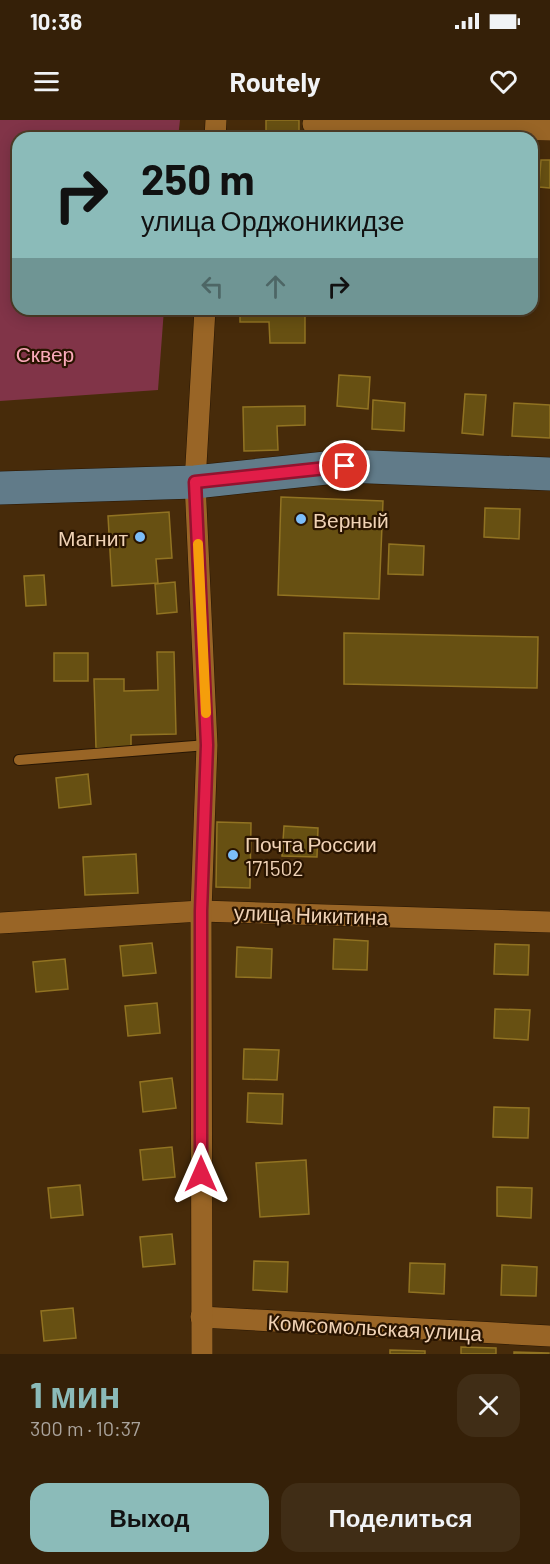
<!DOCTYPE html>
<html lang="ru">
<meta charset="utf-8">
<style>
body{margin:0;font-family:Barlow,sans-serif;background:#402d16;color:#f1f3f6;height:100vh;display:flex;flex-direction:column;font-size:22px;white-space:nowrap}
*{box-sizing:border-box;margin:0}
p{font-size:20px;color:#aaa39c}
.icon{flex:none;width:33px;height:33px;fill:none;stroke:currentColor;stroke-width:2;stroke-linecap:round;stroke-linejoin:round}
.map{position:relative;height:1234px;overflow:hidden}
.drawer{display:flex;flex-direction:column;background:#352008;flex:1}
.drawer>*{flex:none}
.top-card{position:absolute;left:12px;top:12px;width:526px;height:183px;border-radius:18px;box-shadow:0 3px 15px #0003,0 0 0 2px #4f3e29;background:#8bbbb9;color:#111;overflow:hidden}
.pin{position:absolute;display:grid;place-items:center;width:51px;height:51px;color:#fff;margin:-26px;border:3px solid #fff;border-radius:50%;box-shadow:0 2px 6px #0007}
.me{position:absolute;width:66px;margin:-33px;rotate:0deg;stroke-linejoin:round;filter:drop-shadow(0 0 4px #0008)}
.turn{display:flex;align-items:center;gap:21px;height:126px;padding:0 30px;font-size:27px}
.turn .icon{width:78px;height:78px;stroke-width:2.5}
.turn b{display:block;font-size:42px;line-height:51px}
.lanes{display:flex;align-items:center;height:57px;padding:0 30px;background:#0003;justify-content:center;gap:30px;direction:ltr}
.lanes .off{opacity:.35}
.round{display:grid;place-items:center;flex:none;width:63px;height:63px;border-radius:18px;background:#402d16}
.head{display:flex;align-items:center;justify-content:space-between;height:102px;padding:0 30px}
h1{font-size:36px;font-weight:700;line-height:45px;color:#8bbbb9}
.action{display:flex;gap:12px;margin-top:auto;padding:12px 30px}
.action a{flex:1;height:69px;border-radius:18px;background:#8bbbb9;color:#111;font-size:24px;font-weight:700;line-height:69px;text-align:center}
.action a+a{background:#402d16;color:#f1f3f6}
.status{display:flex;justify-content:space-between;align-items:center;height:42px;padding:0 30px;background:#352008;direction:ltr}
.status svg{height:16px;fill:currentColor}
header{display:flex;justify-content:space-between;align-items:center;height:78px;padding:0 30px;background:#352008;font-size:27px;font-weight:700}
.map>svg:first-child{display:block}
.green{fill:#813448}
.building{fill:#675012;stroke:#917322;stroke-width:1.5}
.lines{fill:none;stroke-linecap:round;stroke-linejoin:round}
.service-casing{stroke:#271604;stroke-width:12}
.minor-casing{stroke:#271604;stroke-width:22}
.primary-casing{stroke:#271604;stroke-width:34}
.service{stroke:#996526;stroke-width:10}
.minor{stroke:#996526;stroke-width:21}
.primary{stroke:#617b89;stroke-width:33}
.route-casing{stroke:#92132f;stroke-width:15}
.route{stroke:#e11d48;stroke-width:10}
.slow{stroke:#f59e0b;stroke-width:10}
.poi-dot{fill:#7cbef9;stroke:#291400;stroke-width:2}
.labels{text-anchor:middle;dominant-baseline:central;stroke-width:4.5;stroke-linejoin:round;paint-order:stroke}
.park-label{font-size:21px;fill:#fbaaba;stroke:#291400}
.poi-label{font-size:21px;fill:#f0d2b5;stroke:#291400;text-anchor:start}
.street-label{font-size:21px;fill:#f0d2b5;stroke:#291400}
</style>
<div class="status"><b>10:36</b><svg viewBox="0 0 49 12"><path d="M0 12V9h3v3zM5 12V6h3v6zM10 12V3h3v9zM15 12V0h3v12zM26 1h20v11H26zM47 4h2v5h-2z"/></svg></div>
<header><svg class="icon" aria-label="menu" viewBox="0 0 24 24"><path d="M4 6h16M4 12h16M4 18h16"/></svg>Routely<svg class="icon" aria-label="heart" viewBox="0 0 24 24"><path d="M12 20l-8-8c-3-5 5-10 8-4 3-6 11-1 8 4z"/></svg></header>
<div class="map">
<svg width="550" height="1234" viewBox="0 0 550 1234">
<rect width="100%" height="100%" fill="#472b0a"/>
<path class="green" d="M 0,0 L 180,0 L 178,18 L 18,18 L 18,189 L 164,189 L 158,270 L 0,281 Z"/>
<g class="building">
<rect x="266" y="0" width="33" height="18"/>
<path d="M 541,40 L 550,40 L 550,68 L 539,67 Z"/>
<path d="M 240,189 L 305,189 L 305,223 L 270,223 L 269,202 L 240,202 Z"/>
<path d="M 339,255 L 370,257 L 368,289 L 337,286 Z"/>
<path d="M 465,274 L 486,275 L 483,315 L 462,313 Z"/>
<path d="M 373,280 L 405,283 L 404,311 L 372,309 Z"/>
<path d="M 514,283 L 550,285 L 550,318 L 512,316 Z"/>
<path d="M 305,286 L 305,305 L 277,306 L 278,330 L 244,331 L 243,287 Z"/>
<path d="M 281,377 L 383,381 L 379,479 L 278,475 Z"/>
<path d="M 485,388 L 520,389 L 519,419 L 484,417 Z"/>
<path d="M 169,392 L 172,438 L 156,439 L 158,463 L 112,466 L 108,396 Z"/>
<path d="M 389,424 L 424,426 L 423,455 L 388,454 Z"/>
<path d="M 44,455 L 46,485 L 26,486 L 24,456 Z"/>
<path d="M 175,462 L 177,492 L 157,494 L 155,464 Z"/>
<path d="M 344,513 L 538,517 L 537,568 L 344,564 Z"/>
<path d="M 157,532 L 174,532 L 176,614 L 131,615 L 131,627 L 96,628 L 94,559 L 124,559 L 124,571 L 158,570 Z"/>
<rect x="54" y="533" width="34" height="28"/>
<path d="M 88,654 L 91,684 L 59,688 L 56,658 Z"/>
<path d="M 217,702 L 251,703 L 250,768 L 216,767 Z"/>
<path d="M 284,706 L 318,708 L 317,737 L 282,736 Z"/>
<path d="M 136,734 L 138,773 L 85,775 L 83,737 Z"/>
<path d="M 334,819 L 368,821 L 367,850 L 333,849 Z"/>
<path d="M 152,823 L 156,853 L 123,856 L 120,826 Z"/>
<path d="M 495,824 L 529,825 L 528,855 L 494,854 Z"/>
<path d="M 237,827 L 272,829 L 271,858 L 236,857 Z"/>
<path d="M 65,839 L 68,869 L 36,872 L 33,842 Z"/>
<path d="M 157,883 L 160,913 L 128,916 L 125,886 Z"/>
<path d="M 495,889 L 530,890 L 528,920 L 494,918 Z"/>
<path d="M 244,929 L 279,930 L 277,960 L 243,959 Z"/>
<path d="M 172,958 L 176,988 L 143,992 L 140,962 Z"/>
<path d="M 248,973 L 283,974 L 282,1004 L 247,1002 Z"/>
<path d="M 494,987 L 529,988 L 528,1018 L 493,1017 Z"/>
<path d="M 172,1027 L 175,1057 L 143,1060 L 140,1030 Z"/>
<path d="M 306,1040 L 309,1094 L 260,1097 L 256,1043 Z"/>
<path d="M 80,1065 L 83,1095 L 51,1098 L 48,1068 Z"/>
<path d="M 497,1067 L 532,1068 L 531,1098 L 497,1096 Z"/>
<path d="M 172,1114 L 175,1144 L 143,1147 L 140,1117 Z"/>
<path d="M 254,1141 L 288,1142 L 287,1172 L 253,1170 Z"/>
<path d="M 410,1143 L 445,1144 L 444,1174 L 409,1172 Z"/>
<path d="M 502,1145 L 537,1147 L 536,1176 L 501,1175 Z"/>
<path d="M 73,1188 L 76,1218 L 44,1221 L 41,1191 Z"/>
<path d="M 461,1227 L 496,1228 L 496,1234 L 461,1234 Z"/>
<path d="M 390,1230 L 425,1231 L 425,1234 L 390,1234 Z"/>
<path d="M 514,1232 L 549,1233 L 549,1234 L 514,1234 Z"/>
</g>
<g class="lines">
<defs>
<path id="service" d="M 19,640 L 207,625"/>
<g id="minor">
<path d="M 313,4 L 550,10"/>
<path d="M 215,18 L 216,0"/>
<path d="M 0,803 L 201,791 L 550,802"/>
<path d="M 201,1197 L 550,1216"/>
<path d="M 202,1234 L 201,791 L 207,625 L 195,362 L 205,189"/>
</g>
<path id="primary" d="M 0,368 L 195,362 L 345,346 L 550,354"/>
</defs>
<use href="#service" class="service-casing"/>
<use href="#minor" class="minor-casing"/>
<use href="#primary" class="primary-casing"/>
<use href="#service" class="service"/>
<use href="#minor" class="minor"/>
<use href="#primary" class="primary"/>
</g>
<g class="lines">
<defs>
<path id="route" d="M 201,1054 L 201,791 L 207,625 L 195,362 L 345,346"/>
</defs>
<use href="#route" class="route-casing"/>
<use href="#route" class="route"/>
<path class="slow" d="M 198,424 L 206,593"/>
</g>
<g class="poi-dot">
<circle cx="301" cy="399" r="6"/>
<circle cx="140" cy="417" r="6"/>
<circle cx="233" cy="735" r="6"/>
</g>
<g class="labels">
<g class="park-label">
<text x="45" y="233">Сквер</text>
</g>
<g class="poi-label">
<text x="313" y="399">Верный</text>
<text x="128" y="417" text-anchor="end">Магнит</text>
<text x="245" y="723">Почта России<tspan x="245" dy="24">171502</tspan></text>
</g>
<g class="street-label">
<text transform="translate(311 794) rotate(2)">улица Никитина</text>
<text transform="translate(375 1207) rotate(3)">Комсомольская улица</text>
</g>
</g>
</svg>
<div class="pin" style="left:345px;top:346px;background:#d93025"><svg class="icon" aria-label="arrive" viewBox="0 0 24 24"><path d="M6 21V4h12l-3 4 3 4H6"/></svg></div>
<svg class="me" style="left:201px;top:1054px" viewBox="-20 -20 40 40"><path d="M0-17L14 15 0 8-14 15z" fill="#e11d48" stroke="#fff" stroke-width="4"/></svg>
<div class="top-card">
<div class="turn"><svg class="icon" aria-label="right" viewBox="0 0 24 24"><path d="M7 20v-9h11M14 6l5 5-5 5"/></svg><div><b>250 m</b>улица Орджоникидзе</div></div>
<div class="lanes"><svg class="icon off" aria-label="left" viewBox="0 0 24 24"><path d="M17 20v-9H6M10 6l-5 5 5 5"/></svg><svg class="icon off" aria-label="ahead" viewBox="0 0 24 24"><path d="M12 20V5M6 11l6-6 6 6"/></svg><svg class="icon" aria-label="right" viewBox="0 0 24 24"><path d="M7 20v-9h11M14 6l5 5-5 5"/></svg></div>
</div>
</div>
<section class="drawer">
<div class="head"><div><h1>1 мин</h1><p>300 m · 10:37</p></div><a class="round"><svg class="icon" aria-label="close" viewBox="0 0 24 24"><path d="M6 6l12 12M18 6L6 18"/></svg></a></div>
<div class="action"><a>Выход</a><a>Поделиться</a></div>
</section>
